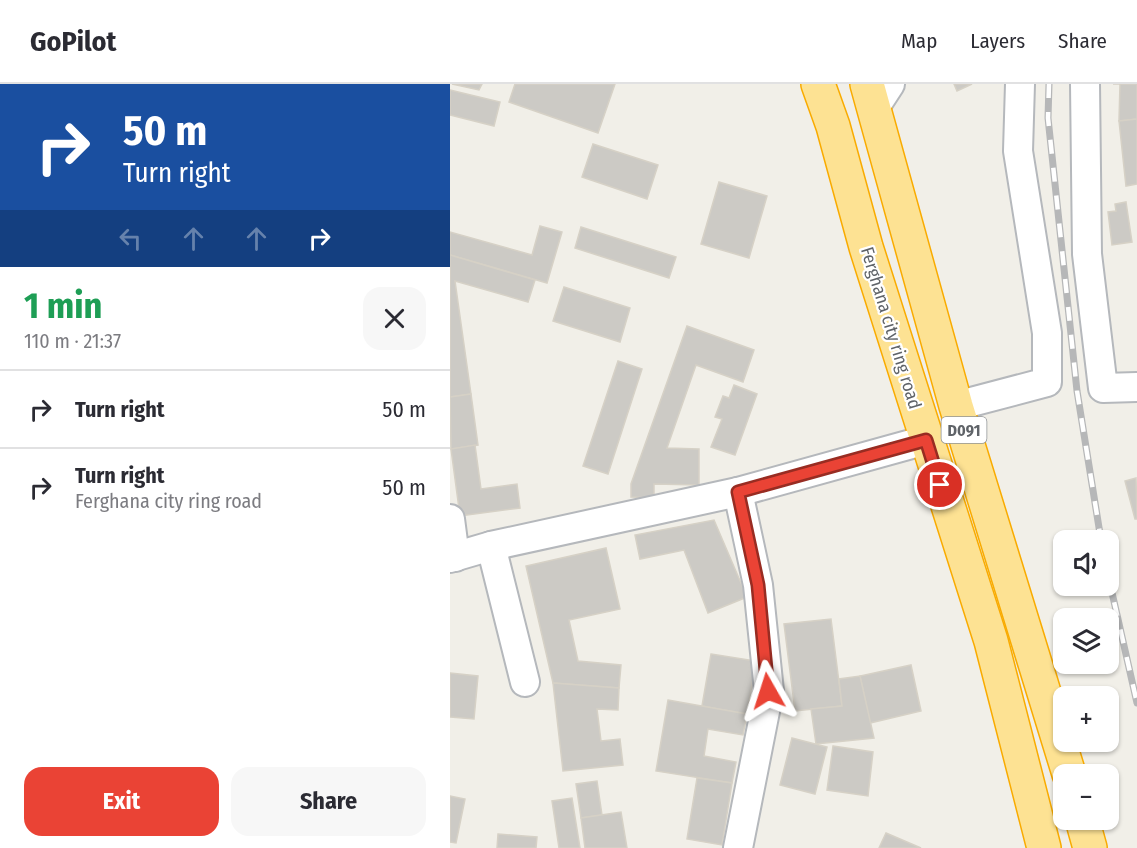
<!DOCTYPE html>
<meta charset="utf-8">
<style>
body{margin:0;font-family:"Fira Sans Condensed",sans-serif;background:#f7f7f7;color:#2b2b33;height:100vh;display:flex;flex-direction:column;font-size:22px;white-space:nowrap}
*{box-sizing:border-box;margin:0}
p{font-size:20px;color:#7c7c81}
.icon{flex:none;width:33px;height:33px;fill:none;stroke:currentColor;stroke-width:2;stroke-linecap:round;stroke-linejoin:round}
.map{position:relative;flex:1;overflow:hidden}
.drawer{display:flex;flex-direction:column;background:#fff;width:450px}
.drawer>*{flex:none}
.hud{background:#1a4fa0;color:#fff;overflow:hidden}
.tools{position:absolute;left:603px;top:446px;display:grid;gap:12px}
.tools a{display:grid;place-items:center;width:66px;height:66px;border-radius:12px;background:#fff;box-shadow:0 2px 4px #0004;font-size:30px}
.pin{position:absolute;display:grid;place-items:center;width:51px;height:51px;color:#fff;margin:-26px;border:3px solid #fff;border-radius:50%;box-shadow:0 2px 6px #0007}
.me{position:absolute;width:66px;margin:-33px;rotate:354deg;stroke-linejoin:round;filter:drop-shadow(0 0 4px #0008)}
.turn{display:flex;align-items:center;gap:21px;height:126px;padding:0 24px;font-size:27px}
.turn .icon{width:78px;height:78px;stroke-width:2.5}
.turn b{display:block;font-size:42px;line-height:51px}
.lanes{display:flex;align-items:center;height:57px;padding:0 24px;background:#0003;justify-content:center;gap:30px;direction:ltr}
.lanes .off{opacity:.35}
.round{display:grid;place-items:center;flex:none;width:63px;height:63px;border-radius:18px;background:#f7f7f7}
.head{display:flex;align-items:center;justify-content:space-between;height:102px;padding:0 24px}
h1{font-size:36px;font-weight:700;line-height:45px;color:#1e9e55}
.primary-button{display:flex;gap:12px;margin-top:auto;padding:12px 24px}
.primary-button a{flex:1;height:69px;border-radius:18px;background:#ea4335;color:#fff;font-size:24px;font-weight:700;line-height:69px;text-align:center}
.primary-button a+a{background:#f7f7f7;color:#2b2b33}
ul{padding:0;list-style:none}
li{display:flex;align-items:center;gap:18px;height:78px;padding:0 24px;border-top:2px solid #e1e1e2}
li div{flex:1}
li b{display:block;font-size:22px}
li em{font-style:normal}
header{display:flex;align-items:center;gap:36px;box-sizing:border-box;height:84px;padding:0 30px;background:#fff;border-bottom:2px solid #e1e1e2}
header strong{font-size:28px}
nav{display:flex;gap:33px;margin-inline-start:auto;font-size:21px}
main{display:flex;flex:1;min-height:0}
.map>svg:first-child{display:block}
.building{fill:#cccac5;stroke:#d6d1c6;stroke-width:1.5}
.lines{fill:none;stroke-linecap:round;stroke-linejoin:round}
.minor-casing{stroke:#b5b8bc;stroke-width:32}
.highway-casing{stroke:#f9ab00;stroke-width:36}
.minor{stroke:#fff;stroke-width:28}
.highway{stroke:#fde293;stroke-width:33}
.rail-casing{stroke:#b6b7b8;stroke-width:7}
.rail{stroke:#fff;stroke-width:4.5;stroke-dasharray:14;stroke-linecap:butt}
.route-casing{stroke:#982c22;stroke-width:15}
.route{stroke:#ea4335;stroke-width:10}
.labels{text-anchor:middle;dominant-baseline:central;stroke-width:4.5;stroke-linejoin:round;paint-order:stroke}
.shield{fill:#fff;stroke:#8f9295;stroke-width:1.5}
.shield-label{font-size:16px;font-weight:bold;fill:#5f6368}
.street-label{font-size:18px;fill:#5f6368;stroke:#fff}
</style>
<header>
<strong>GoPilot</strong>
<nav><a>Map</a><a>Layers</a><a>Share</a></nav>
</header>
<main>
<section class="drawer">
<div class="hud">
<div class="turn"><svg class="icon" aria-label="right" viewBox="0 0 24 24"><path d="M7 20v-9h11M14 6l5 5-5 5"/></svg><div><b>50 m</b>Turn right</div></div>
<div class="lanes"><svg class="icon off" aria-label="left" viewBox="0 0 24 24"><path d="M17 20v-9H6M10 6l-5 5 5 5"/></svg><svg class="icon off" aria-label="ahead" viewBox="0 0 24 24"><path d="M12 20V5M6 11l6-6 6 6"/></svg><svg class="icon off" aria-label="ahead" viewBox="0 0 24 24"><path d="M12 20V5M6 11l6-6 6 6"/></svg><svg class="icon" aria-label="right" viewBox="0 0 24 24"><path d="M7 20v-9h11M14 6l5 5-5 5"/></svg></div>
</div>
<div class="head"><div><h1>1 min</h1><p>110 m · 21:37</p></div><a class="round"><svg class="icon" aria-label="close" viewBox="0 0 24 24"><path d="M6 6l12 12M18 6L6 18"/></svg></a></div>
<ul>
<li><svg class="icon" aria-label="right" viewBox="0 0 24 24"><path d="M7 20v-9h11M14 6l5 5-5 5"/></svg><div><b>Turn right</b></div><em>50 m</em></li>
<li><svg class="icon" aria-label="right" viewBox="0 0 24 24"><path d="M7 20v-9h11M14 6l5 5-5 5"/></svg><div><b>Turn right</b><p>Ferghana city ring road</p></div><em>50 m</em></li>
</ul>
<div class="primary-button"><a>Exit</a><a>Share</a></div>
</section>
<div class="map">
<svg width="687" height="764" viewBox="0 0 687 764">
<rect width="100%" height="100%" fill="#f1efe8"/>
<g class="building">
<path d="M 2,0 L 32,0 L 29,6 Z"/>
<path d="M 65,0 L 165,0 L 148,49 L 59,18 Z"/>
<path d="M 504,0 L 522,0 L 507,7 Z"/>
<path d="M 663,0 L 687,0 L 687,35 L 669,37 L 670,0 Z"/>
<path d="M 0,6 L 50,18 L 44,42 L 0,31 Z"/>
<path d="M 687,35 L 687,100 L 676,102 L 669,37 Z"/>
<path d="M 143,60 L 208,81 L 197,115 L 132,93 Z"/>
<path d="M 269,98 L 317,112 L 299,174 L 251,160 Z"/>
<path d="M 676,118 L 682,158 L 662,161 L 658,128 L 666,127 L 665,120 Z"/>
<path d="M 90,142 L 112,148 L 97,199 L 0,171 L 0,148 L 82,171 Z"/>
<path d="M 131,143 L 226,173 L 219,194 L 125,164 Z"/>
<path d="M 0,171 L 85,196 L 78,218 L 5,197 L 21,310 L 0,313 Z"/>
<path d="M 114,203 L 180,224 L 170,258 L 103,237 Z"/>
<path d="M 237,242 L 304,266 L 293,298 L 246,281 L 217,364 L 249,365 L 249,401 L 204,400 L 204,414 L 181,413 L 181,400 Z"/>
<path d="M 168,277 L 192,285 L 158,390 L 133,382 Z"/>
<path d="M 284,301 L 307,310 L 285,371 L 261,363 L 272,335 L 265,333 L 273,312 L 279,314 Z"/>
<path d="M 21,310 L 28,361 L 1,365 L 0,313 Z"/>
<path d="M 25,361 L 31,405 L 67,400 L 70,424 L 10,432 L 1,365 Z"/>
<path d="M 686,394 L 687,435 L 685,435 L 675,397 Z"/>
<path d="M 264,436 L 297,513 L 258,529 L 234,466 L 190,475 L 185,451 Z"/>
<path d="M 156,464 L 170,525 L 119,536 L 128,577 L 171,581 L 169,604 L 103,599 L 76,482 Z"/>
<path d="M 381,535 L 392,622 L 345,627 L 334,540 Z"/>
<path d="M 261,570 L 306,577 L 297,630 L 252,622 Z"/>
<path d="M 461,581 L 471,627 L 420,639 L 410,592 Z"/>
<path d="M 0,589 L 28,592 L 24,635 L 0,633 Z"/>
<path d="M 410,592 L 424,654 L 366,660 L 361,625 L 392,622 L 389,595 Z"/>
<path d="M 103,599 L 169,604 L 168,626 L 147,625 L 151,657 L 170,655 L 173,681 L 113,687 Z"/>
<path d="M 218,616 L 297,630 L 293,651 L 258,645 L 254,672 L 286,678 L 282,699 L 206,687 Z"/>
<path d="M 342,654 L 377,663 L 365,710 L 330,701 Z"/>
<path d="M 383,662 L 423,668 L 418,712 L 377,706 Z"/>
<path d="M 247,694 L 282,699 L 272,761 L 237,755 Z"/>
<path d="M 147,697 L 152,731 L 131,734 L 126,700 Z"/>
<path d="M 0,712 L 15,715 L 6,759 L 0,758 Z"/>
<path d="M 122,714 L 130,764 L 109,764 L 102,717 Z"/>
<path d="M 171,728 L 177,764 L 135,764 L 131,734 Z"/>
<path d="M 436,749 L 471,764 L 429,764 Z"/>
<path d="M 48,750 L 87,753 L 86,764 L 47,764 Z"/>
</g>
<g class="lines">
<defs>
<g id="minor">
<path d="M 635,0 L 637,170 L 653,304 L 687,303"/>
<path d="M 425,23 L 440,0"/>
<path d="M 506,322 L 597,298 L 597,249 L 568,67 L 570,0"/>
<path d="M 288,408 L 308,501 L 319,607 L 288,764"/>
<path d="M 0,435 L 5,473"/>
<path d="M 41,462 L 75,598"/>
<path d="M 0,474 L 41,462 L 288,408 L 476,356"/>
</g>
<g id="highway">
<path d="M 368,0 L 383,42 L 416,163 L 541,557 L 594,764"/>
<path d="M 417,0 L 506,322 L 619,690"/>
<path d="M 632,735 L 640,764"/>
</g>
</defs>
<use href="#minor" class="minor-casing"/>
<use href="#highway" class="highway-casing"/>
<use href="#minor" class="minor"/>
<use href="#highway" class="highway"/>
<defs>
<g id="rail">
<path d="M 599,0 L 598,34 L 627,307 L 651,456"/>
<path d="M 658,491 L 687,619"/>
</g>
</defs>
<use href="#rail" class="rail-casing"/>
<use href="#rail" class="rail"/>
</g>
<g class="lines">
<defs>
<path id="route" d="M 318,607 L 308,501 L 288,408 L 476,356 L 490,401"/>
</defs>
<use href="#route" class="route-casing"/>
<use href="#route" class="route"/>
</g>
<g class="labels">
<rect class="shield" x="491.5" y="333" width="45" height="26" rx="4.5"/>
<g class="shield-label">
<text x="514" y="346">D091</text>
</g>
<g class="street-label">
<text transform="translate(441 244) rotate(73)">Ferghana city ring road</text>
</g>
</g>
</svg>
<div class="tools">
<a><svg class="icon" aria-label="sound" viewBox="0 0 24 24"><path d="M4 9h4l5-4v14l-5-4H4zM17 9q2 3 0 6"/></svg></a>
<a><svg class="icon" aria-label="layers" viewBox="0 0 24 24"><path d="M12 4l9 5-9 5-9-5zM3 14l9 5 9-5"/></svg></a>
<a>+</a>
<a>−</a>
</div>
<div class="pin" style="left:490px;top:401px;background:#d93025"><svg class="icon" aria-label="arrive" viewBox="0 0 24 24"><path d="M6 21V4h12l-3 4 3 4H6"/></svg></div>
<svg class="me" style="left:318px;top:607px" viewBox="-20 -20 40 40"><path d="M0-17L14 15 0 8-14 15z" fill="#ea4335" stroke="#fff" stroke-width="4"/></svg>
</div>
</main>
